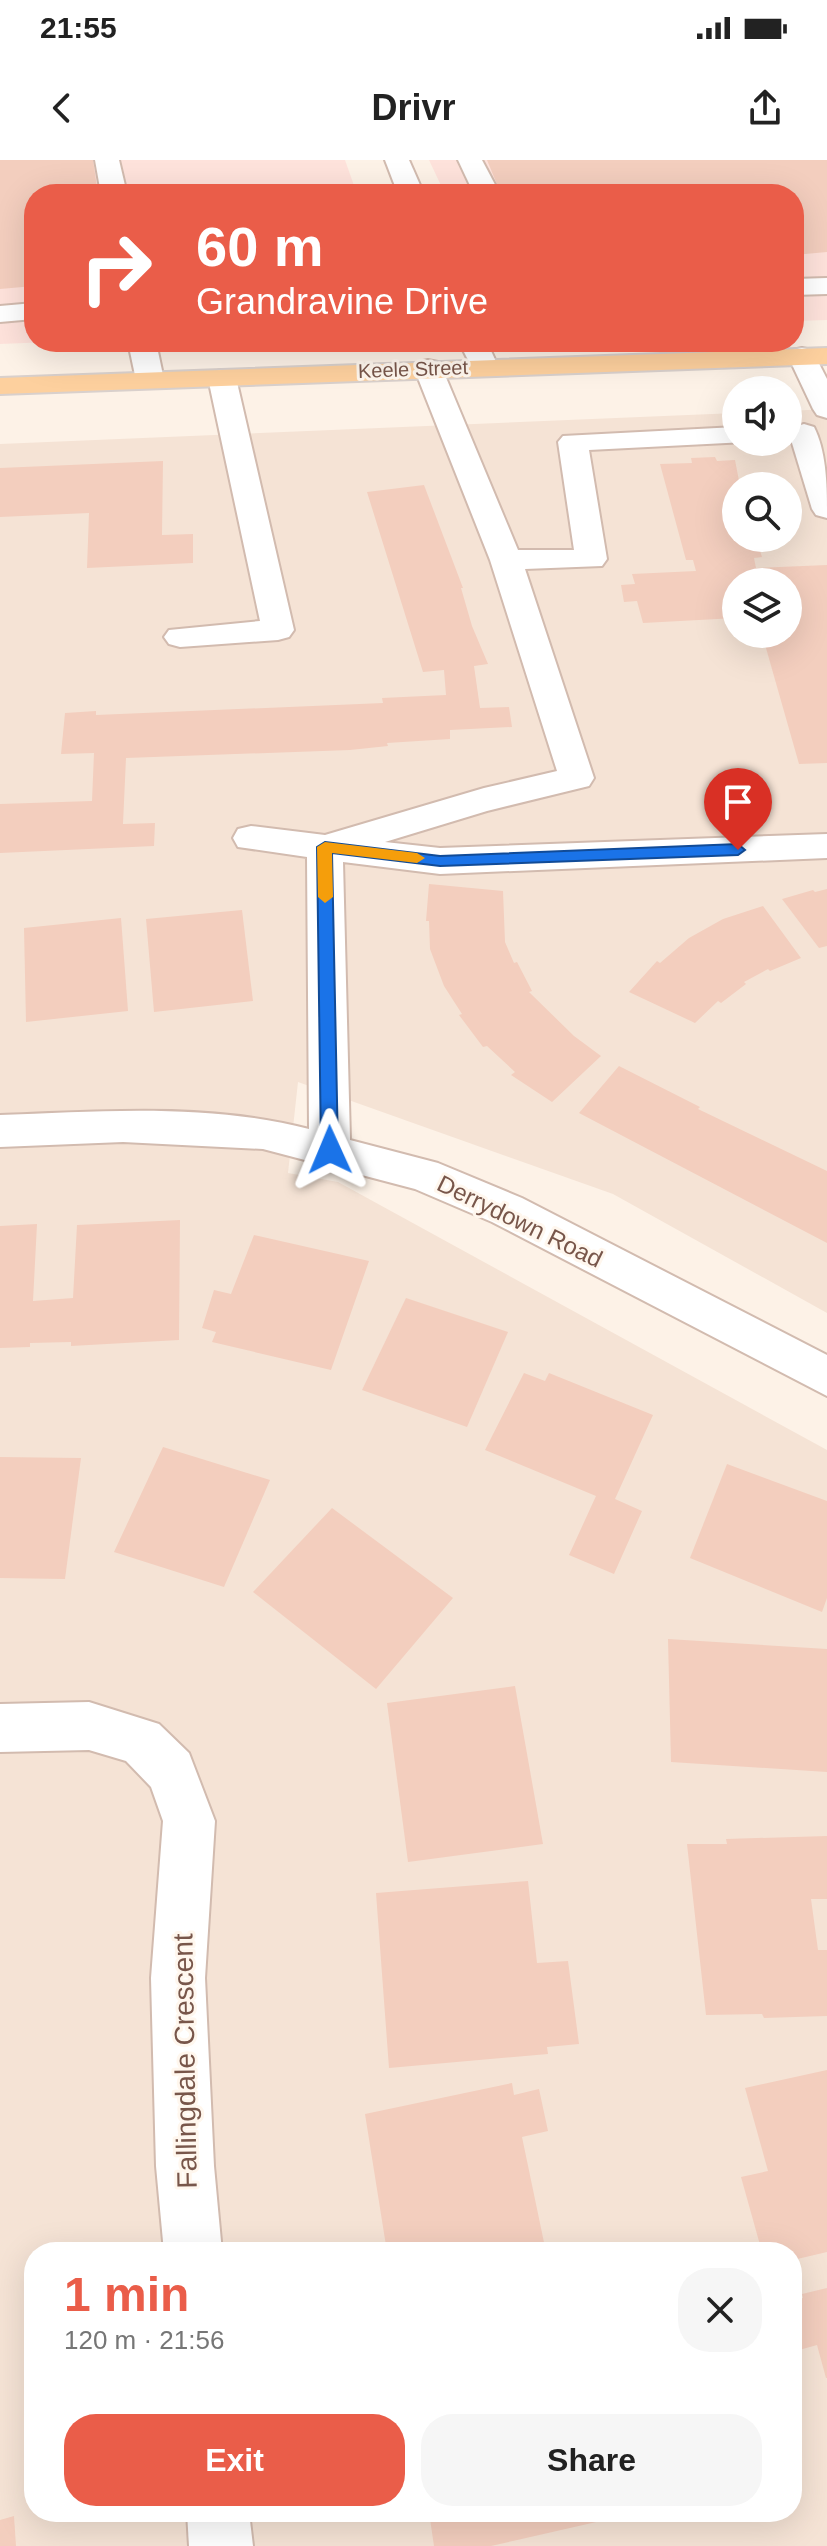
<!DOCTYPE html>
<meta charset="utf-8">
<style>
body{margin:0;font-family:Arial,sans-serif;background:#f6f6f6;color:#222;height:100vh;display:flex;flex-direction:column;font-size:30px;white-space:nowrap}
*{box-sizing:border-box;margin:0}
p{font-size:26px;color:#767676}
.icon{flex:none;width:44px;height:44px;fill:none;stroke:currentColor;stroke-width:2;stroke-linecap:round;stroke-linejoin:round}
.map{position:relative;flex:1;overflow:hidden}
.details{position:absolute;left:24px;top:2082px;width:778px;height:280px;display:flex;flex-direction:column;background:#fff;border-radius:32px;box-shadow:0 8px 32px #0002}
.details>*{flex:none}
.hud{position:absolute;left:24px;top:24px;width:780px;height:168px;border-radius:32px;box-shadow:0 8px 32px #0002;background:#ea5d49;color:#fff;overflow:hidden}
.tools{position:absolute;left:722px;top:216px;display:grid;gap:16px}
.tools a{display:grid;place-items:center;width:80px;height:80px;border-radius:50%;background:#fff;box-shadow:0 8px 32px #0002;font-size:40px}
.pin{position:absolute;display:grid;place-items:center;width:68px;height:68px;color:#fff;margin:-82px -34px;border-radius:50% 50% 50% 0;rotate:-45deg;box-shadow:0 0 8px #0007}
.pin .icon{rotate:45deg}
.me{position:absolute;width:88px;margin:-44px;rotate:359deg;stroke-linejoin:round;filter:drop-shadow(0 0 6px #0008)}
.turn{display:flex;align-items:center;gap:28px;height:168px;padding:0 40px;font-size:36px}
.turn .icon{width:104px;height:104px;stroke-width:2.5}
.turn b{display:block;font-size:56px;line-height:68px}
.round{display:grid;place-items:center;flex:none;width:84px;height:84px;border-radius:32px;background:#f6f6f6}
.summary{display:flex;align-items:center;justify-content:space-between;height:136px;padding:0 40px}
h1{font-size:48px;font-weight:700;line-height:60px;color:#ea5d49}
.button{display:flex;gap:16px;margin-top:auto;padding:16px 40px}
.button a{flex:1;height:92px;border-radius:32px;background:#ea5d49;color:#fff;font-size:32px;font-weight:700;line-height:92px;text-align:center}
.button a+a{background:#f6f6f6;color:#222}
.status{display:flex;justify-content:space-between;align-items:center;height:56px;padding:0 40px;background:#fff;direction:ltr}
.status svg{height:22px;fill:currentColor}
header{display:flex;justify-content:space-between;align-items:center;height:104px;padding:0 40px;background:#fff;font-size:36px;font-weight:700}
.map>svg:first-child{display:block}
.residential{fill:#f5e3d5;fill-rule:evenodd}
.commercial{fill:#fee2db}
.building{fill:#f3cebe}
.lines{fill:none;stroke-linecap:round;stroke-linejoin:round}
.minor-casing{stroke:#d2bbaf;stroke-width:4}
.major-casing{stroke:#d9d0cc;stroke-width:4}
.minor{fill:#fff;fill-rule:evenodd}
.major{fill:#fdd09e;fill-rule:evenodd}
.route{fill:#1a73e8;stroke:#114b97;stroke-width:2}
.slow{fill:#f59e0b}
.labels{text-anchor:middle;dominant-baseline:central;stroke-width:6;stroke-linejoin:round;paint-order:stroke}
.far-street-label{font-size:20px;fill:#78564a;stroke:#fff7ee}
.street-label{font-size:24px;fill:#78564a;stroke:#fff7ee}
.near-street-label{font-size:28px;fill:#78564a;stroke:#fff7ee}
</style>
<div class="status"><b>21:55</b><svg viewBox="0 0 49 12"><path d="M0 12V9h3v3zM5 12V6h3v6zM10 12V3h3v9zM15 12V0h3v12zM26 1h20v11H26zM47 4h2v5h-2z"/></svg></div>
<header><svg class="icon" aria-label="back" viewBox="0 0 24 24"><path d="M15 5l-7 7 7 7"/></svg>Drivr<svg class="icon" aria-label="share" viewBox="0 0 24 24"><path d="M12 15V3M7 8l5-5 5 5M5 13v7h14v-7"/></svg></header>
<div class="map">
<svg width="827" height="2386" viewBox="0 0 827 2386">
<rect width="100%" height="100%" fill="#fdf2e7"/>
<path class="residential" d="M 827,249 L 827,1153 L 613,1034 L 298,922 L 288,1013 L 338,1022 L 827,1290 L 827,2386 L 0,2386 L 0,284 L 736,253 L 736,282 L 788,282 L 788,251 ZM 736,326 L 788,326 L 788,378 L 736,378 ZM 736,422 L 788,422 L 788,474 L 736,474 ZM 34,2092 L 792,2092 L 792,2352 L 34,2352 Z"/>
<g class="commercial">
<path d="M 0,0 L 345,0 L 357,34 L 34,34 L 34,182 L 50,182 L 0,184 Z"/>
<path d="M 429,0 L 827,0 L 827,160 L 794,161 L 794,34 L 445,34 Z"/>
</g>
<g class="building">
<path d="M 0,0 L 93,0 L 98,34 L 34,34 L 34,126 L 0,129 Z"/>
<path d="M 487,0 L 827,0 L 827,92 L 794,95 L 794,34 L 725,34 L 722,29 L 654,34 L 501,34 Z"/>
<path d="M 715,297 L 717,301 L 735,300 L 740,326 L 736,326 L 736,378 L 756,378 L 762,397 L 754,398 L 756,408 L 827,405 L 827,603 L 799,604 L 762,474 L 788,474 L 788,422 L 736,422 L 736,458 L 643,463 L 637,441 L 624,442 L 621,425 L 635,424 L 632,414 L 696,411 L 693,400 L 686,400 L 660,304 L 692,303 L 691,298 Z"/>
<path d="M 163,301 L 162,375 L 193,374 L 193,403 L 87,408 L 89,353 L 0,357 L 0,308 Z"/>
<path d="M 424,325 L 463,428 L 461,428 L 472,466 L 488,504 L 474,506 L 480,548 L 509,547 L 512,567 L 450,570 L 450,579 L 387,583 L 388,586 L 350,590 L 126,598 L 123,664 L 155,663 L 154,686 L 0,693 L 0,644 L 92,641 L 94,593 L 61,594 L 65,553 L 96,551 L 96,555 L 383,543 L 382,538 L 446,535 L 444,510 L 423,512 L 367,332 Z"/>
<path d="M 429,724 L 503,731 L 505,782 L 514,803 L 517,802 L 532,831 L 529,832 L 574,876 L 601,896 L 552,942 L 511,915 L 515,912 L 487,886 L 483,887 L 459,855 L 462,854 L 444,826 L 430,789 L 429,761 L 426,761 Z"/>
<path d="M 827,729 L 827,786 L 819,788 L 782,739 L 813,730 L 815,732 Z"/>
<path d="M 763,746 L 801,798 L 770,811 L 768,809 L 744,822 L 746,824 L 721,843 L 718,841 L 695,863 L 629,832 L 657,801 L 660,803 L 689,778 L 723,759 Z"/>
<path d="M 242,750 L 253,841 L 154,852 L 146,759 Z"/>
<path d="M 121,758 L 128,851 L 26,862 L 24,768 Z"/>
<path d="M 619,906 L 700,947 L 698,949 L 827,1011 L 827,1083 L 579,953 Z"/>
<path d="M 180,1060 L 179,1180 L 71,1186 L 71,1182 L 30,1183 L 30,1187 L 0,1188 L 0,1066 L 37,1064 L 33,1141 L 73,1138 L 77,1065 Z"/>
<path d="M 254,1075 L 369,1101 L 331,1210 L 212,1182 L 216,1172 L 202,1168 L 214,1130 L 231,1134 Z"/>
<path d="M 406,1138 L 508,1172 L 467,1267 L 362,1230 Z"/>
<path d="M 524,1213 L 545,1221 L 549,1213 L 653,1255 L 615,1339 L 642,1351 L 614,1414 L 569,1395 L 596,1336 L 485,1290 Z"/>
<path d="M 163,1287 L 270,1320 L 224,1427 L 114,1392 Z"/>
<path d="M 0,1297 L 81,1298 L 65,1419 L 0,1418 Z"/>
<path d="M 727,1304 L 827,1341 L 827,1438 L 822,1452 L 690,1398 Z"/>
<path d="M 332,1348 L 453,1438 L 376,1529 L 253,1432 Z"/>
<path d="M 668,1479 L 827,1489 L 827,1612 L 671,1602 Z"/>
<path d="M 515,1526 L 543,1684 L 408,1702 L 387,1543 Z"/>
<path d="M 827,1676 L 827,1739 L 811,1739 L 818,1790 L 827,1790 L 827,1856 L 764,1858 L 762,1854 L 706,1855 L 687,1684 L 727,1684 L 726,1679 Z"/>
<path d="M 528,1721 L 537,1803 L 568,1801 L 579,1884 L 547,1887 L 548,1894 L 389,1908 L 376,1733 Z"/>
<path d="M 827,1910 L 827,2092 L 793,2100 L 792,2092 L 762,2092 L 741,2017 L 768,2011 L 745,1928 Z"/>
<path d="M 512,1923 L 514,1935 L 539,1929 L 548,1971 L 522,1977 L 546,2092 L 387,2092 L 365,1954 Z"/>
<path d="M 827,2128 L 827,2218 L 826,2218 L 817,2185 L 792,2192 L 792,2140 L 803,2138 L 802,2134 Z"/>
<path d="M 429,2352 L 603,2352 L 605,2360 L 491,2386 L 434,2386 Z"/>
<path d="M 14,2356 L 16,2386 L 0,2386 L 0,2360 Z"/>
</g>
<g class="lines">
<defs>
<g id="minor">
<path d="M 95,0 L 119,0 L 127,34 L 101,34 Z"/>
<path d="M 385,0 L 409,0 L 424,34 L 398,34 Z"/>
<path d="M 458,0 L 482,0 L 500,34 L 474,34 Z"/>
<path d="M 827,118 L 827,134 L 794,135 L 794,119 Z"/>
<path d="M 34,143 L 34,159 L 0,162 L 0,146 Z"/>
<path d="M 128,182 L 156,182 L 164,220 L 160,226 L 150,228 L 140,226 L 136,220 Z"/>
<path d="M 459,182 L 487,182 L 498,206 L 494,212 L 484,214 L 474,212 Z"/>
<path d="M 802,188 L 812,190 L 827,219 L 827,258 L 817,255 L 813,249 L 788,196 L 792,190 Z"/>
<path d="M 428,200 L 438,202 L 442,208 L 518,390 L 574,390 L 558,282 L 563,276 L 736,267 L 736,282 L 746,282 L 589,290 L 607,399 L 602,406 L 525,409 L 594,618 L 589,626 L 487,651 L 385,682 L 440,688 L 827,674 L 827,698 L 440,714 L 343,702 L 350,980 L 438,1003 L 522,1038 L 827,1195 L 827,1236 L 492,1062 L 415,1029 L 263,989 L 123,982 L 0,987 L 0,955 C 103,951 209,943 309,969 L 307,697 L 238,687 L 233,678 L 238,669 L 251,666 L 325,675 L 484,628 L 557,611 L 490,400 L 414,208 L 418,202 Z"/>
<path d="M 222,210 L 232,212 L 236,218 L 294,470 L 289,477 L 278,480 L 180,487 L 169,484 L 164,477 L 169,470 L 260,461 L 208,218 L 212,212 Z"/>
<path d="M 804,264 L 814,267 C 827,293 827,328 827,358 L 816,355 L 812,349 L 789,273 L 794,267 Z"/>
<path d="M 89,1542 L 159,1564 L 189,1593 L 215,1661 L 205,1818 L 214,2006 L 222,2092 L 164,2092 L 156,2006 L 151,1818 L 163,1661 L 151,1627 L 126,1601 L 89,1590 L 0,1592 L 0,1544 Z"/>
<path d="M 187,2352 L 249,2352 L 253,2386 L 189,2386 Z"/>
</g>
<path id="major" d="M 827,188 L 827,204 L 0,234 L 0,218 Z"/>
</defs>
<use href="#minor" class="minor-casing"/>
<use href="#major" class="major-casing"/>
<use href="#minor" class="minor"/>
<use href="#major" class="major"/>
</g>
<path class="route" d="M 325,682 L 440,696 L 738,684 L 745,690 L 738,695 L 440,706 L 332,693 L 338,990 L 330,996 L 321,990 L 317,687 Z"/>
<path class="slow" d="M 325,682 L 417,693 L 425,698 L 417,703 L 332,693 L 333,737 L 325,743 L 318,737 L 317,687 Z"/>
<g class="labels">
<g class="far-street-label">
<text transform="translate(413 209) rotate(-2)">Keele Street</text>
</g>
<g class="street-label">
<text transform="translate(520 1061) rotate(26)">Derrydown Road</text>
</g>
<g class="near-street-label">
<text transform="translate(185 1901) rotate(-91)">Fallingdale Crescent</text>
</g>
</g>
</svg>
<div class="tools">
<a><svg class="icon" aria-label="sound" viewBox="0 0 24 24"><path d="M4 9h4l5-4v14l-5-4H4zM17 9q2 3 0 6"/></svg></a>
<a><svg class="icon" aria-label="search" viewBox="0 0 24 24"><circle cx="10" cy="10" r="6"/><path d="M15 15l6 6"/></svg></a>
<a><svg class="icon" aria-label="layers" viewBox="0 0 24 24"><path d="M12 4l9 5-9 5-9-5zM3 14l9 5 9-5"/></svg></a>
</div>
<div class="pin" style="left:738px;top:690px;background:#d93025"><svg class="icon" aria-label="arrive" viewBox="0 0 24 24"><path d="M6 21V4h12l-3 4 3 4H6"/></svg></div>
<svg class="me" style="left:330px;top:990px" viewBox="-20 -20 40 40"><path d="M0-17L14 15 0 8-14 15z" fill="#1a73e8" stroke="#fff" stroke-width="4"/></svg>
<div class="hud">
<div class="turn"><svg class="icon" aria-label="right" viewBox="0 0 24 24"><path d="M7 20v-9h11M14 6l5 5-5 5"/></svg><div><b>60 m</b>Grandravine Drive</div></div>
</div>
<section class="details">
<div class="summary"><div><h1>1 min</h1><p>120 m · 21:56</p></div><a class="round"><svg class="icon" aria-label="close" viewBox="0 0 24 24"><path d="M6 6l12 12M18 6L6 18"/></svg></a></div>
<div class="button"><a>Exit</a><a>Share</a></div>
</section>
</div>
